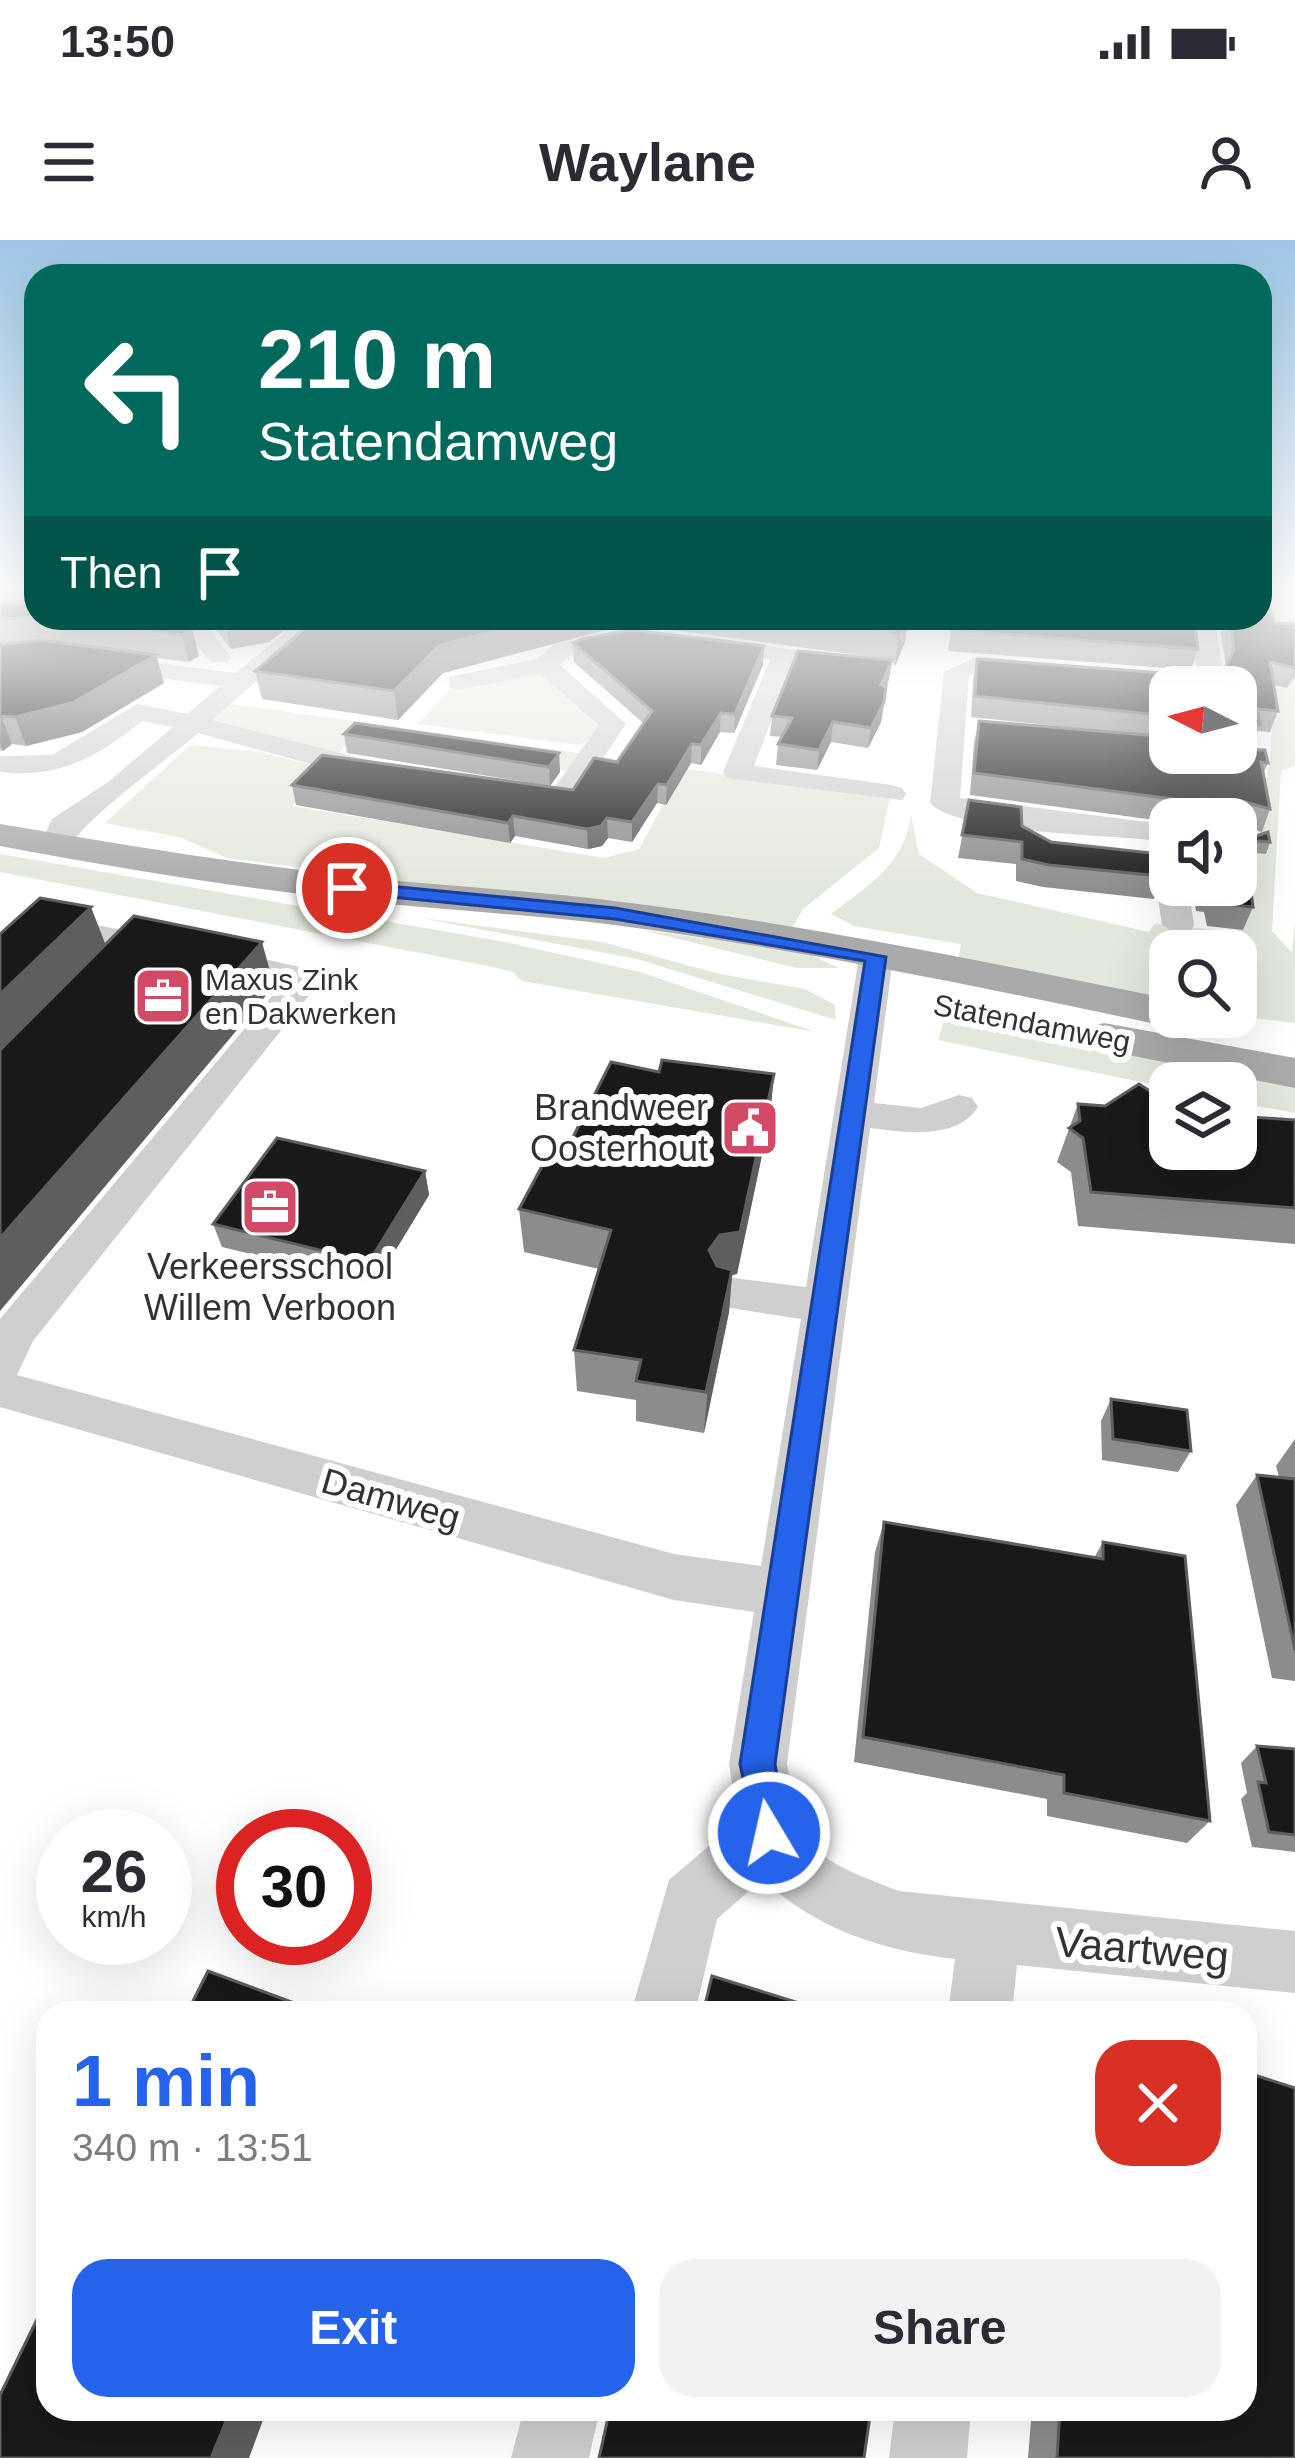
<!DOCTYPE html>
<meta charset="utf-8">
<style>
body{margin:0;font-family:Helvetica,sans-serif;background:#f2f2f3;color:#2b2b33;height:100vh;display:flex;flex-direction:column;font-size:45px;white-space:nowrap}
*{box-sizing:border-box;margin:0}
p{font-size:39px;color:#7c7c81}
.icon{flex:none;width:66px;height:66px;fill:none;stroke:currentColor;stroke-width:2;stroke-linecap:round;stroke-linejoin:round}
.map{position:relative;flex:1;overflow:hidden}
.sheet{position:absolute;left:36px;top:1761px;width:1221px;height:420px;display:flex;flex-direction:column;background:#fff;border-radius:36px;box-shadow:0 12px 48px #0002}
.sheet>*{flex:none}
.banner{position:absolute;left:24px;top:24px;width:1248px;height:366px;border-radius:36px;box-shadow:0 12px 48px #0002;background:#00695c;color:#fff;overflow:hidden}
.needle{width:78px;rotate:276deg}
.tools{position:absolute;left:1149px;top:426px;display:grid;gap:24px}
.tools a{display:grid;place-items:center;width:108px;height:108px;border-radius:24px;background:#fff;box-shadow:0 12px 48px #0002;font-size:60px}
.speed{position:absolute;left:36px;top:1569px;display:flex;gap:24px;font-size:60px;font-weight:700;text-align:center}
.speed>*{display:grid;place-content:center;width:156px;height:156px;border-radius:50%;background:#fff;box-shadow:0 12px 48px #0002;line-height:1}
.speed small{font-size:30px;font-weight:400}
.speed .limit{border:18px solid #d22;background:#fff;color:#111}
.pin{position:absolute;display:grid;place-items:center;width:102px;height:102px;color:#fff;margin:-51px;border:6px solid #fff;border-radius:50%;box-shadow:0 3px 12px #0007}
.me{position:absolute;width:132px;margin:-66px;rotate:351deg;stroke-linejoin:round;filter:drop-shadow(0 0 9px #0008)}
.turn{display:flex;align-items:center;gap:42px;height:252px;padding:0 36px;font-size:54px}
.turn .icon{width:156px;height:156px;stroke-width:2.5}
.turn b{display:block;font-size:84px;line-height:102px}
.then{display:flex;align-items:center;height:114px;padding:0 36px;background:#0003;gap:24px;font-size:45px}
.round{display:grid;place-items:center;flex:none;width:126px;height:126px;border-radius:36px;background:#f2f2f3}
.overview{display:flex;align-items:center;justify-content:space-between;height:204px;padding:0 36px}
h1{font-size:72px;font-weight:600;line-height:90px;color:#2563eb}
.cta{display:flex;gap:24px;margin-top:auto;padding:24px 36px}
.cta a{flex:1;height:138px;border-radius:36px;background:#2563eb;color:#fff;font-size:48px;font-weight:600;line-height:138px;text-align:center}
.cta a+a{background:#f2f2f3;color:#2b2b33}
.status{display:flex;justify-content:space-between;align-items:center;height:84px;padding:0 60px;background:#fff;direction:ltr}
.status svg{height:33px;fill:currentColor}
header{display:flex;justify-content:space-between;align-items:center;height:156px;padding:0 36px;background:#fff;font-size:54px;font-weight:600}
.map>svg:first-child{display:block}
.green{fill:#e3e8dc}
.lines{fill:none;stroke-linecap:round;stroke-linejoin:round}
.minor{fill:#cfcfcf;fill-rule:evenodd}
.major{fill:#aaa;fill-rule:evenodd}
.wall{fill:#8c8c8c}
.shaded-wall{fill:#5e5e5e}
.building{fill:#191919;stroke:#5e5e5e;stroke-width:3}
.route{fill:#2563eb;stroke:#184099;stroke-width:3}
.labels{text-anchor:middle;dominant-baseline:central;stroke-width:12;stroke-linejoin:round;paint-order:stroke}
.far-poi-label{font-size:30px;fill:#323232;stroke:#fff;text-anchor:start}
.far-street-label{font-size:30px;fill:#323232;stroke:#fff}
.poi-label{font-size:36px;fill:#323232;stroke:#fff;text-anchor:end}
.street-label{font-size:36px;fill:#323232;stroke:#fff}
.near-street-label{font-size:42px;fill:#323232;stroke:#fff}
</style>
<div class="status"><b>13:50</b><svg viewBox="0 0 49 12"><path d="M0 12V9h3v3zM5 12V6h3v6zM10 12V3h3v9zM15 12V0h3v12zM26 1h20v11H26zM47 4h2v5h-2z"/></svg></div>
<header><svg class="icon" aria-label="menu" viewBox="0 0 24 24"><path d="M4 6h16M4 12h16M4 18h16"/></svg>Waylane<svg class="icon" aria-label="person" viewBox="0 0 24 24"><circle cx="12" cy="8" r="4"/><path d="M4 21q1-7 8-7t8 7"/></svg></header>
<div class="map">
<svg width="1295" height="2218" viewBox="0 0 1295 2218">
<rect width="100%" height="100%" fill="#fff"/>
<g class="green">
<path d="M 1260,346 L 1295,346 L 1295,526 L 1281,530 L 1272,691 L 1292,713 L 1295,682 L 1295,783 L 1236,776 L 1236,711 L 1170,711 L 1170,765 L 957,726 L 961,704 L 854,686 L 831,674 C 869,645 904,625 911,575 L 919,614 L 977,653 L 1149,692 L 1154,684 L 1236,692 C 1260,596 1283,489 1268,391 L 1213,388 L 1211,382 L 1278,377 L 1260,374 Z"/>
<path d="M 545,425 L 613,484 L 579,505 L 417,484 L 458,442 Z"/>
<path d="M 225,463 L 579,513 L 567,531 L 352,499 L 337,515 L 196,493 Z"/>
<path d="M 190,505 L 261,512 L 326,529 L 292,566 L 604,618 L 639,609 L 673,546 L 590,533 L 600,517 L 890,557 L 879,608 L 803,669 L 790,692 L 227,618 L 179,597 L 105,583 Z"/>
<path d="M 0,614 L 505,702 L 640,732 L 816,792 L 522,741 L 513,732 L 488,726 L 0,632 Z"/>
<path d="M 421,678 L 602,702 L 720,734 L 805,749 L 835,765 L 836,780 L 637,719 Z"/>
<path d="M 642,690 L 803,711 L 839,728 L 797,728 Z"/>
<path d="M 946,775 L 1295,841 L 1295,873 L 1236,862 L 1236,843 L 1170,843 L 1170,848 L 938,800 Z"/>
</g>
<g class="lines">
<g class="minor">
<path d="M 176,378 L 201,378 L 231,417 L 228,422 L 210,422 Z"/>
<path d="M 349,378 L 315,390 L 212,480 L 387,525 L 387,537 L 347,534 L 198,493 C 159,527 90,573 66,611 L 44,611 L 40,605 L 52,579 L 108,542 L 173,487 L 142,481 C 97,517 60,539 0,532 L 0,516 L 52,515 L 137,464 L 187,474 L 220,446 L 49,423 L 0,427 L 0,411 L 49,409 L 236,433 L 299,380 Z"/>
<path d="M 1174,378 L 1203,378 L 1216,389 L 1223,431 L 1215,445 L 1170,447 L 1170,452 L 1147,441 L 1160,433 L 1179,438 L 1197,431 L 1192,392 Z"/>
<path d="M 635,388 L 644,390 L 644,400 L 571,415 L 560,425 L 626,484 L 570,567 L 503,560 L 499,554 L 513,545 L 552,551 L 599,485 L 540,434 L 458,450 L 449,447 L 449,437 L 537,419 L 554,404 Z"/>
<path d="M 706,396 L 863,421 L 863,431 L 854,434 L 793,424 L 754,526 L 892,545 L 902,548 L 906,554 L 902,560 L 727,538 L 723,532 L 770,420 L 697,408 L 694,403 Z"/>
<path d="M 978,416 L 1034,422 L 1047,430 C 1027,447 994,427 969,436 L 960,558 L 1170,585 L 1170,645 L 1188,645 L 1194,685 L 1190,692 L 1178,695 L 1162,685 L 1156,645 L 1161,638 L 1154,631 L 1149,600 C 1104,595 958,593 930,563 L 944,432 Z"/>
<path d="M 50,676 L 153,696 L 158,703 L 141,713 L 57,697 L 12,739 L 0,742 L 0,714 L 38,679 Z"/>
<path d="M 211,707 L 318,731 L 323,738 L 33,1101 L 17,1135 L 674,1314 L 761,1326 L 801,1079 L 718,1066 L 711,1054 L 718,1042 L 733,1038 L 806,1047 L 859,717 L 864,710 L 888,710 L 893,717 L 874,863 L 921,868 L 959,855 L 972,858 L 978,867 C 956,901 904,892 870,888 L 787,1524 C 802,1615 814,1618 899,1651 L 1295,1691 L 1295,1753 L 1017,1725 L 1012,1773 L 948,1773 L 955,1719 C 883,1711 815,1689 763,1639 L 717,1679 L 695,1773 L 631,1773 L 669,1640 L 738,1581 L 729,1524 L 754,1372 L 674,1360 L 0,1167 L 0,1079 L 283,743 L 199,724 L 194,717 Z"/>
<path d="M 524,2169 L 600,2169 L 589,2218 L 511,2218 Z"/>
<path d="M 895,2169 L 971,2169 L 967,2218 L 889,2218 Z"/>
</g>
<g class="major">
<path d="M 0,584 C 117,604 233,623 351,636 C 438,646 527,650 614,661 C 800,683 986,722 1170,759 L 1170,777 L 1190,777 L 1170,787 C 986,748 801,709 614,685 C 527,674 438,670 351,660 C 233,647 117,628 0,606 Z"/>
<path d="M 1104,783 L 1295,818 L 1295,848 L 1088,807 L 1081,797 L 1088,787 Z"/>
</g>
</g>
<g class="wall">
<path d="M 0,346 L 36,346 L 36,378 L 184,378 L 192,388 L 199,416 L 189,422 L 157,418 L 164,443 L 82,492 L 26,506 L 12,504 L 3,511 L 0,510 Z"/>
<path d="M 207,378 L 300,378 L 269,402 L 231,409 Z"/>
<path d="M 317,378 L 908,378 L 905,402 L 895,426 L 892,421 L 881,482 L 868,508 L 831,502 L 817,530 L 776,525 L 778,504 L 782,497 L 770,496 L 772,476 L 888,419 L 628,384 L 443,433 L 398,480 L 262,459 L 255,431 Z"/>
<path d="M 953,378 L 1198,409 L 1191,430 L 948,411 Z"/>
<path d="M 1226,378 L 1260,378 L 1275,383 L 1295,384 L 1295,437 L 1287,448 L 1274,445 L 1278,471 L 1270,492 L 1258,491 L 1252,506 L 1236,508 L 1236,447 L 1170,447 L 1170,513 L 1268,523 L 1263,534 L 1270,569 L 1262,592 L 1242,586 L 1244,600 L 1270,602 L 1266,614 L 1246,612 L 1253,667 L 1243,690 L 1207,686 L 1204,672 L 1196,671 L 1192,645 L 1236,645 L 1236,579 L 1170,579 L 1170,582 L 970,555 L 974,502 L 979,481 L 1163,497 L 971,477 L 973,440 L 977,419 L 1177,434 L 1226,427 L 1221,393 Z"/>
<path d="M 573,403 L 763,425 L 734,493 L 720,492 L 701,525 L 691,523 L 666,565 L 657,563 L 632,602 L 608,598 L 602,606 L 588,609 L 515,596 L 510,603 L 296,565 L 292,545 L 573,550 L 617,522 L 643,483 L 574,422 Z"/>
<path d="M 344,494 L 559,513 L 560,532 L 550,546 L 347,513 Z"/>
<path d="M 969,560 L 1051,602 L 1161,636 L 1154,659 L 1043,647 L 1016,641 L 1016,624 L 958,618 Z"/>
<path d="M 659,832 L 774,834 L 770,877 L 737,1034 L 732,1035 L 729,1072 L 704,1193 L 636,1181 L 636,1160 L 577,1151 L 574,1110 L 599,1029 L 524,1012 L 519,969 L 571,901 Z"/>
<path d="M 1078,864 L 1170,909 L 1295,880 L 1295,1004 L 1078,986 L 1071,932 L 1057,922 Z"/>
<path d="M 425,931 L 429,955 L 375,1044 L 222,1007 L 213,984 Z"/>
<path d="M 1111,1159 L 1191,1211 L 1178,1232 L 1102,1220 L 1101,1181 Z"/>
<path d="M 1295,1199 L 1295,1441 L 1272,1438 L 1236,1265 L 1257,1235 L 1279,1237 L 1276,1226 Z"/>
<path d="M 884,1282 L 1094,1318 L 1103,1302 L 1210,1581 L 1187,1603 L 1047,1576 L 1047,1559 L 854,1522 L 875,1312 Z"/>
<path d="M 1257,1506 L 1295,1509 L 1295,1612 L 1252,1607 L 1241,1559 L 1247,1553 L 1241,1523 Z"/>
<path d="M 1032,2169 L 1245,2169 L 1295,2218 L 1028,2218 Z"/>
</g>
<g class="shaded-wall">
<path d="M 245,378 L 300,378 L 269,402 L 231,409 L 224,382 Z"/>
<path d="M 545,378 L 628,378 L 628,384 L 443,433 L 398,480 L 394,451 L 440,405 Z"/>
<path d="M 908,378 L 905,402 L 895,426 L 898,399 Z"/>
<path d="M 192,388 L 199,416 L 189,422 L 182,395 Z"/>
<path d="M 764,406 L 763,425 L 734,493 L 735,474 Z"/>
<path d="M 156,415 L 164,443 L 82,492 L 26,506 L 15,477 Z"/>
<path d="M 892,420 L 889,439 L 878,465 L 881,445 Z"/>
<path d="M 884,462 L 881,482 L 868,508 L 871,488 Z"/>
<path d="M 721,473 L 720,492 L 701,525 L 701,505 Z"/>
<path d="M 1,475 L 12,504 L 3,511 L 0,503 Z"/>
<path d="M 833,482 L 831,502 L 817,530 L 819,510 Z"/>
<path d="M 692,504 L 691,523 L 666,565 L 667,545 Z"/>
<path d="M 559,513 L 560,532 L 550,546 L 549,527 Z"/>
<path d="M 658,544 L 657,563 L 632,602 L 632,582 Z"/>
<path d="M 513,576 L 515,596 L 510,603 L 508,583 Z"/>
<path d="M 607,578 L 608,598 L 602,606 L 588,609 L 587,589 Z"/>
<path d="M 91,667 L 108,711 L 0,820 L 0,754 Z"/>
<path d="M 262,702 L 274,746 L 0,1071 L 0,998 Z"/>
<path d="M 774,834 L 770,877 L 737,1034 L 732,1035 L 729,1072 L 704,1193 L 717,1038 L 709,1010 Z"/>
<path d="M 425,931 L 429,955 L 375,1044 L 369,1022 Z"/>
<path d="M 231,2169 L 267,2169 L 249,2218 L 211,2218 Z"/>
</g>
<g class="building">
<path d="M 0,361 L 36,367 L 36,377 L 0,379 Z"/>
<path d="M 1260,369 L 1271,370 L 1275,383 L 1295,384 L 1295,428 L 1270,422 L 1278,471 L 1257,469 L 1260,485 L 1236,487 L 1236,447 L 1170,447 L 1170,476 L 975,456 L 977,419 L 1177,434 L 1226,427 L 1234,410 L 1229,378 L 1260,378 Z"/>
<path d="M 45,378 L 184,378 L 192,388 L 182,395 Z"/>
<path d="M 221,378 L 245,378 L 224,382 Z"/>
<path d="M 317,378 L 545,378 L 440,405 L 394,451 L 255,431 Z"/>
<path d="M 788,378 L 907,378 L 898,399 L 895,392 Z"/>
<path d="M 953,378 L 1194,378 L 1198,409 L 951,390 Z"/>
<path d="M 631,390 L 764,406 L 735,474 L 721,473 L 701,505 L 692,504 L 667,545 L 658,544 L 632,582 L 607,578 L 601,586 L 587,589 L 513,576 L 508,583 L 292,545 L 322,515 L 573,550 L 594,518 L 617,522 L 652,471 L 573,403 L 581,399 Z"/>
<path d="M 39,400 L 156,415 L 72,463 L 15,477 L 0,476 L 0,405 Z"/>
<path d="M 798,411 L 892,420 L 881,445 L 886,446 L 884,462 L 871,488 L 833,482 L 819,510 L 778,504 L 792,478 L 772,476 Z"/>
<path d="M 979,481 L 1170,497 L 1170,513 L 1236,513 L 1236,509 L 1265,510 L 1268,523 L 1261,522 L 1270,569 L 1245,562 L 1240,567 L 1253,667 L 1216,663 L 1213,649 L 1205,648 L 1204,645 L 1236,645 L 1236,579 L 1181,579 L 1181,560 L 974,533 Z"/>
<path d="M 355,483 L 559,513 L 549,527 L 344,494 Z"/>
<path d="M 969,560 L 1021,567 L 1022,586 L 1051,602 L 1161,614 L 1161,636 L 1049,625 L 1022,619 L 1022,602 L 962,595 Z"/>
<path d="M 1268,592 L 1270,602 L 1244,600 Z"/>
<path d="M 40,658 L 91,667 L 0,754 L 0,694 Z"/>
<path d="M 134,676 L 262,702 L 0,998 L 0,810 Z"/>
<path d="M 662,820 L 774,834 L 740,992 L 720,995 L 709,1010 L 717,1026 L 732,1030 L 706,1152 L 636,1141 L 641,1120 L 574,1110 L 611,990 L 519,969 L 557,898 L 571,901 L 611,822 L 659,832 Z"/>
<path d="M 1139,844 L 1170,864 L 1170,909 L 1236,909 L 1236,876 L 1295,880 L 1295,968 L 1091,952 L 1083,898 L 1069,888 L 1080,881 L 1078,864 L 1105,866 Z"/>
<path d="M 277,898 L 425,931 L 369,1022 L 213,984 Z"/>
<path d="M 1111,1159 L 1187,1170 L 1191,1211 L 1113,1199 Z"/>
<path d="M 1257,1235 L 1295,1239 L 1295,1410 Z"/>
<path d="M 884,1282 L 1103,1319 L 1103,1302 L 1185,1316 L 1210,1581 L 1064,1553 L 1064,1535 L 863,1497 Z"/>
<path d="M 1257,1506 L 1295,1509 L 1295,1595 L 1269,1592 L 1258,1542 L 1266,1543 Z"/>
<path d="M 208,1731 L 321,1773 L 187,1773 Z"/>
<path d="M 712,1736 L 831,1773 L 703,1773 Z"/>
<path d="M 1245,1832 L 1295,1848 L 1295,2218 L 1057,2218 L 1060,2169 L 1245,2169 Z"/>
<path d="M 48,2057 L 48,2169 L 231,2169 L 211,2218 L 0,2218 L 0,2155 Z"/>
<path d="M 610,2169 L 871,2169 L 864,2218 L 599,2218 Z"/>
</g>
<linearGradient id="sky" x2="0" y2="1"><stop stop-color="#9dc6e7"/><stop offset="0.53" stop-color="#fff"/><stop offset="1" stop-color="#fff" stop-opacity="0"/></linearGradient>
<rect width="1295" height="657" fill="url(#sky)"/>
<path class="route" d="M 347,642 L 615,668 L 886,717 L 775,1524 L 787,1593 L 782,1605 L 769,1611 L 757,1605 L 740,1524 L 865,721 L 615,679 L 340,652 L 340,644 Z"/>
<defs>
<symbol id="office-square" viewBox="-11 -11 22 22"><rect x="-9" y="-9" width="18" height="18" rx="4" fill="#d34a67" stroke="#fff"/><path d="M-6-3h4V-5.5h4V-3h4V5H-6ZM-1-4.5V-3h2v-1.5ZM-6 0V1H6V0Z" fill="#fff"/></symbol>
<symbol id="civic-square" viewBox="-11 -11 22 22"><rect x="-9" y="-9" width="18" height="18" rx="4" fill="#d34a67" stroke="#fff"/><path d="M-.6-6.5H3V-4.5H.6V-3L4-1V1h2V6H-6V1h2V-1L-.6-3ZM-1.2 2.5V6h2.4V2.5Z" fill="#fff"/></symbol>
</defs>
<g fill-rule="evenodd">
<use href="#office-square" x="130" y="723" width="66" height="66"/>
<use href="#civic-square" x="717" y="855" width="66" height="66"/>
<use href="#office-square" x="237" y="934" width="66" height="66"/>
</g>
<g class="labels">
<g class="far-poi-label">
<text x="205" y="739">Maxus Zink<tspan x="205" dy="34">en Dakwerken</tspan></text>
</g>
<g class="far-street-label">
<text transform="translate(1032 783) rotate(11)">Statendamweg</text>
</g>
<g class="poi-label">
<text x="708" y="867">Brandweer<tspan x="708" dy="41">Oosterhout</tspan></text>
<text x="270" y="1026" text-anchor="middle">Verkeersschool<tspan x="270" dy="41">Willem Verboon</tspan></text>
</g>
<g class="street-label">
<text transform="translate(391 1259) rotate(16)">Damweg</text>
</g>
<g class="near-street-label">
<text transform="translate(1142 1709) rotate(5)">Vaartweg</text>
</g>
</g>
</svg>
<div class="tools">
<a><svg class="needle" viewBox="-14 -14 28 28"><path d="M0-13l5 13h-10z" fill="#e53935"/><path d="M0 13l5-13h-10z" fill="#7c7c81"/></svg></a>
<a><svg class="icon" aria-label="sound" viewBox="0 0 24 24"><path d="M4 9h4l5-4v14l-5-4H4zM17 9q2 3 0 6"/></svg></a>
<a><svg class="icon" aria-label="search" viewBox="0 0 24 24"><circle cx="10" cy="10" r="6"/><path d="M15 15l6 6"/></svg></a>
<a><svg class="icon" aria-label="layers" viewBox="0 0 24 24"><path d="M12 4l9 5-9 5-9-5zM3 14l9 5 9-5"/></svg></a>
</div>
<div class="speed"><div>26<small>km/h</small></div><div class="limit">30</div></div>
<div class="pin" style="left:347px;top:648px;background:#d93025"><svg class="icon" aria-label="arrive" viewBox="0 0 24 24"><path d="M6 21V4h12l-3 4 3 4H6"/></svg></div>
<svg class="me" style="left:769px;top:1593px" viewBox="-20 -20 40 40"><circle r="17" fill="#2563eb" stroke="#fff" stroke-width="3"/><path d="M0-11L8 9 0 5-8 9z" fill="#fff"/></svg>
<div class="banner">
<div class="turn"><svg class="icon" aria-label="left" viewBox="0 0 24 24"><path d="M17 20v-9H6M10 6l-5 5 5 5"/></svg><div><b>210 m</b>Statendamweg</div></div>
<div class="then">Then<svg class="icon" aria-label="arrive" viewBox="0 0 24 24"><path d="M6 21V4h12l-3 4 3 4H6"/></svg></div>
</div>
<section class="sheet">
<div class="overview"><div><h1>1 min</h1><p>340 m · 13:51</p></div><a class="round" style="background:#d93025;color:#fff"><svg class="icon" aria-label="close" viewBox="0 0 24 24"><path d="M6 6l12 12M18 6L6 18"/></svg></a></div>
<div class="cta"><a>Exit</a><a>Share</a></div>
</section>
</div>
